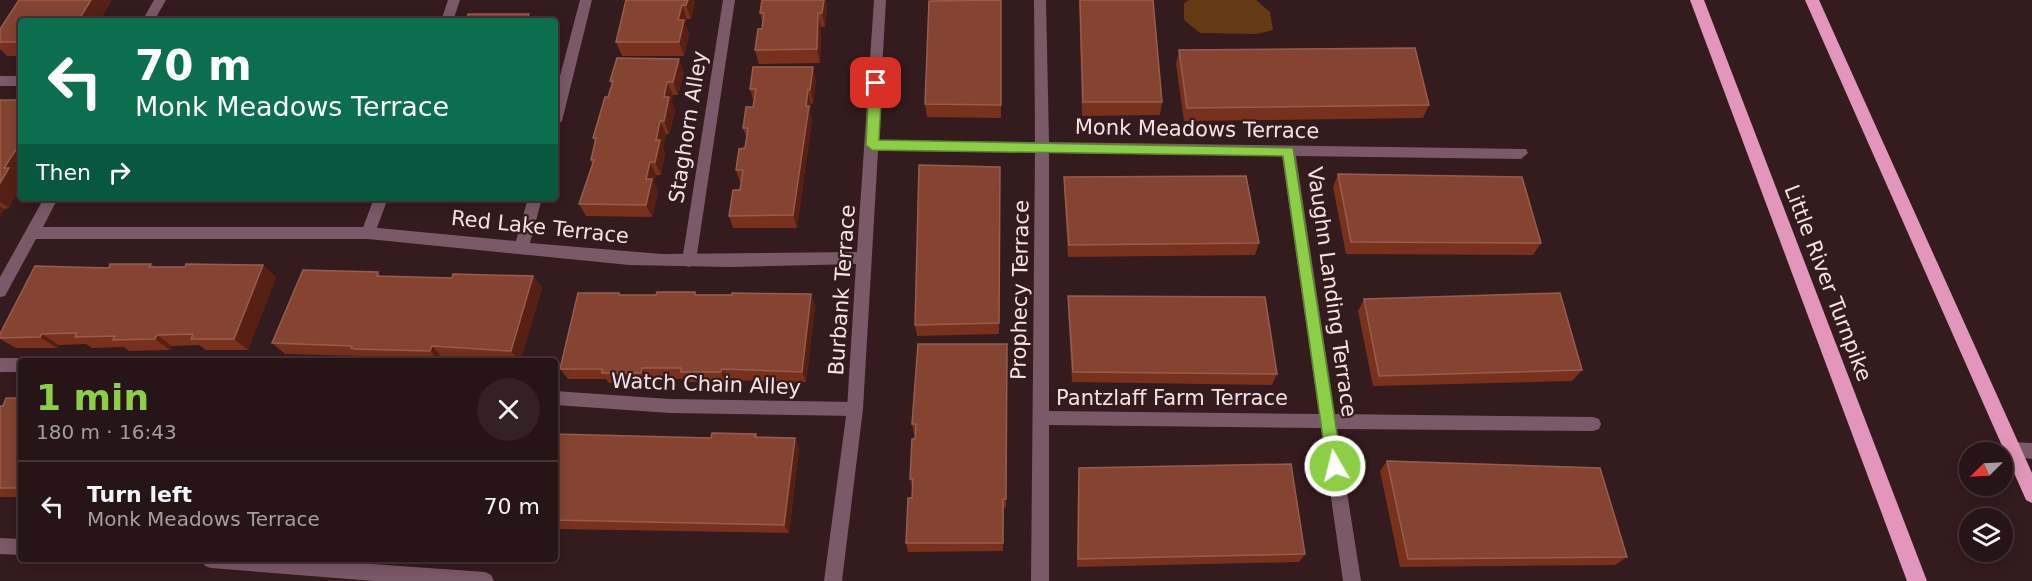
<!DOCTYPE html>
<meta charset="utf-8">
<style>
body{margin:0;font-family:"DejaVu Sans",sans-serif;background:#332123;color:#f1f3f6;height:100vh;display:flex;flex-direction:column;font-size:22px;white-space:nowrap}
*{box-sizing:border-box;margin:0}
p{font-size:20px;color:#a49ea1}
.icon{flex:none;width:33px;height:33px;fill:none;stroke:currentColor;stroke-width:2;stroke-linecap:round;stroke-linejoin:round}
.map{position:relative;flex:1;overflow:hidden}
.panel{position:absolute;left:18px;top:358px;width:540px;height:204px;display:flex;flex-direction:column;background:#271416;border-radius:6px;box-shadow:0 3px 15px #0003,0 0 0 2px #433335}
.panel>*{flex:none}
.guide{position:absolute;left:18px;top:18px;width:540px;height:183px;border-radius:6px;box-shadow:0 3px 15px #0003,0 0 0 2px #433335;background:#0b6e4f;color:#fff;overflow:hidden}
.needle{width:39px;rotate:246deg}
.controls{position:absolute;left:1959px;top:442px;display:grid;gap:12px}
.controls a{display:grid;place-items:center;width:54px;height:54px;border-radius:50%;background:#271416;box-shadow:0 3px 15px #0003,0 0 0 2px #433335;font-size:30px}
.pin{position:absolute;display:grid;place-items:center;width:51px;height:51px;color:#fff;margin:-26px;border-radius:12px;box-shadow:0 3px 9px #0006}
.me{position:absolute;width:66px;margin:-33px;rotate:352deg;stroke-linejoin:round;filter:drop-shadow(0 0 4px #0008)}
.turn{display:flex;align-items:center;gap:21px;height:126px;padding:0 18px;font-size:27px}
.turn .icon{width:78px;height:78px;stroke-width:2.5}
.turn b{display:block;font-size:42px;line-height:51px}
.then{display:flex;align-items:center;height:57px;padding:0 18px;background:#0003;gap:12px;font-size:22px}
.round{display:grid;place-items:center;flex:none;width:63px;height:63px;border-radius:32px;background:#332123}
.summary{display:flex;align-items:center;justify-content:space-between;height:102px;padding:0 18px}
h1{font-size:36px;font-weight:700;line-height:45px;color:#8cce46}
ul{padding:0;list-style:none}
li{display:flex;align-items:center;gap:18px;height:90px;padding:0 18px;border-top:2px solid #433335}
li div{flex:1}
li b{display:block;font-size:22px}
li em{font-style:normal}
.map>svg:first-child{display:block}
.green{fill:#633a14}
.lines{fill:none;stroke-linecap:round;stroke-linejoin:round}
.service{fill:#7a5968;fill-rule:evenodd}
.minor{fill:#7a5968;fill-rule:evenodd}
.trunk{fill:#e296bb;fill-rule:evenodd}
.wall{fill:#77311d}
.shaded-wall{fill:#572014}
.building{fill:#854432;stroke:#965d4e;stroke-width:1.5}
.route{fill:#8cce46;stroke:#5b862e;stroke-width:1.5}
.labels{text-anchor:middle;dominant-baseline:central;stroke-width:4.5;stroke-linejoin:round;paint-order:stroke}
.street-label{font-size:21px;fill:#f5e3e4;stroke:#341b1e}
</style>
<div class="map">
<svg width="2032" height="581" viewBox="0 0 2032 581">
<rect width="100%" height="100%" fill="#341b1e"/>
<path class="green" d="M 1189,0 L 1256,0 L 1270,12 L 1273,30 L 1257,34 L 1200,33 L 1184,20 L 1184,3 Z"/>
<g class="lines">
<g class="service">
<path d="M 448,0 L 460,0 L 453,21 L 441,21 Z"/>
<path d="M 723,0 L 735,0 L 696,261 L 694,265 L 689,267 L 684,265 L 682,261 Z"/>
<path d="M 374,198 L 388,198 L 375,233 L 373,237 L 363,237 L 361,233 Z"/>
<path d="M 0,358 L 21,358 L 27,362 L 21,362 L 21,372 L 0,372 Z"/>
<path d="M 555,391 L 670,399 L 855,402 L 861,404 L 863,409 L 861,414 L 855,416 L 670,413 L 555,405 Z"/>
<path d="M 2012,442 L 2032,443 L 2032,459 L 2006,455 L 2004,450 L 2006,445 Z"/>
</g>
<g class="minor">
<path d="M 154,0 L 166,0 L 154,21 L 142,21 Z"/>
<path d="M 580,0 L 592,0 L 562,121 L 555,126 L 555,95 Z"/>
<path d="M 874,0 L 886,0 L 878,140 L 1035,142 L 1034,0 L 1046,0 L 1049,142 L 1526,149 L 1528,153 L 1521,159 L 1296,156 L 1335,414 L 1593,417 L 1599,419 L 1601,424 L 1599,429 L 1593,431 L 1337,429 L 1361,581 L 1343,581 L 1321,428 L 1049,425 L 1049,581 L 1031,581 L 1035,152 L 878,151 L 863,409 L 842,581 L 824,581 L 847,409 L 856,264 L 730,267 L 629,265 L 368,239 L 36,239 L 5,296 L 0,297 L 0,277 L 44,198 L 58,198 L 43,227 L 368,227 L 516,241 L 528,198 L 542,198 L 530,243 L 662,254 L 857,252 ZM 1049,153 L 1282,156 L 1319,414 L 1049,411 Z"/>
<rect x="0" y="76" width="21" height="10"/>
<path d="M 0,538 L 21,539 L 21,555 L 0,554 Z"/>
<path d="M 202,560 L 315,560 L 485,572 L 491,575 L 494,581 L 374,581 L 211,568 L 205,566 Z"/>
</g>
<g class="trunk">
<path d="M 1690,0 L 1704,0 L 1927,581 L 1907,581 Z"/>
<path d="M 1805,0 L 1819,0 L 2032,473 L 2032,503 L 2026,500 Z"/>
</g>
</g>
<g class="wall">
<path d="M 626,0 L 695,0 L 691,19 L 687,19 L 685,24 L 689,34 L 684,56 L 622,56 L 616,42 Z"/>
<path d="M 935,0 L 974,0 L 948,1 L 1001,0 L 1001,118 L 927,117 L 925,104 Z"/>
<path d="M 1079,0 L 1153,0 L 1162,102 L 1160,115 L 1082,116 Z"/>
<path d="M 827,6 L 825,27 L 821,27 L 820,63 L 759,64 L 755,50 L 762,29 L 763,24 L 760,13 Z"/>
<path d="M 21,21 L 21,56 L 7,56 L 0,49 L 0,29 Z"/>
<path d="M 1179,50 L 1429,105 L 1423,118 L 1184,121 L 1176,64 Z"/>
<path d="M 684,72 L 678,95 L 673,95 L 671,102 L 675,111 L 669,134 L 666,134 L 663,147 L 665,153 L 661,175 L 656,175 L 654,183 L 658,192 L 652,217 L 586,216 L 579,204 L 592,164 L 591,160 L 595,142 L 593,138 L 608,97 L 612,85 L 610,81 Z"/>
<path d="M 816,80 L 813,103 L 811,104 L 810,111 L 812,119 L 797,228 L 733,228 L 729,216 L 740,190 L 741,182 L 740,182 L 736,170 L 745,148 L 747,139 L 743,128 L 753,107 L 754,102 L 750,89 Z"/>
<path d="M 0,100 L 9,208 L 4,209 L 0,216 Z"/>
<path d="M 1000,167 L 999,334 L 917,336 L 915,325 Z"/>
<path d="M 1338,174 L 1541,243 L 1533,255 L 1346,254 L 1333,187 Z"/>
<path d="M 1064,177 L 1259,243 L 1255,255 L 1068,257 L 1064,190 Z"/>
<path d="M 151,264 L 155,267 L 276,277 L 248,350 L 206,350 L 199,345 L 172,346 L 170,350 L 129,351 L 124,347 L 92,348 L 86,344 L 59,345 L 57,348 L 16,348 L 0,339 L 0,334 L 109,268 Z"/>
<path d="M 378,272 L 381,276 L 452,278 L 533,276 L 542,288 L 520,362 L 442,357 L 441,362 L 363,359 L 360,356 L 285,354 L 272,343 Z"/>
<path d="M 619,293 L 621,295 L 811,294 L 815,306 L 806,382 L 728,380 L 727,382 L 687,382 L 685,379 L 648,379 L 648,383 L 609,383 L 606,379 L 568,379 L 560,369 Z"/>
<path d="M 1068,296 L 1277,374 L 1272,385 L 1072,382 L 1068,308 Z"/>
<path d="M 1364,299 L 1582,370 L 1572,381 L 1373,386 L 1358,311 Z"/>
<path d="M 1007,344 L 1006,507 L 1004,508 L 1003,551 L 908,552 L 906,543 L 912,498 L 913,488 L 912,488 L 910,479 L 915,434 L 914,434 L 912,424 Z"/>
<path d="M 21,398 L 21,497 L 0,497 L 0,406 L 3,406 Z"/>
<path d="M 555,434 L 711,438 L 756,434 L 758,437 L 795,438 L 799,448 L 789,533 L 555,529 Z"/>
<path d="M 1387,461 L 1627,557 L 1615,565 L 1400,567 L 1380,471 Z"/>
<path d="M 1079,468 L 1305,554 L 1299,562 L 1077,567 L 1078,477 Z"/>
</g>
<g class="shaded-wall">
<path d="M 91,0 L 112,0 L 100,21 L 78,21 Z"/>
<path d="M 688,0 L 695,0 L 691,19 L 686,5 Z"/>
<path d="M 824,0 L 826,0 L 827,6 L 825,27 L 822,13 Z"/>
<path d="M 682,5 L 687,19 L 685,24 L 689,34 L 684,56 L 679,42 L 678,20 Z"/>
<path d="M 818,13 L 821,27 L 820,63 L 817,49 Z"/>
<path d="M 529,14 L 533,21 L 527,21 Z"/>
<path d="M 679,59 L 684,72 L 678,95 L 673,82 Z"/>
<path d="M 813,67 L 816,80 L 813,103 L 810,90 Z"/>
<path d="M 667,82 L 673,95 L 671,102 L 675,111 L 669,134 L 664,121 L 664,97 Z"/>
<path d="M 808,90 L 811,104 L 810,111 L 812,119 L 797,228 L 793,215 Z"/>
<path d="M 660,121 L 666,134 L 663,147 L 665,153 L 661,175 L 655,162 L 656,140 Z"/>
<path d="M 21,142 L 21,187 L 9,208 L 0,202 L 0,183 L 4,168 Z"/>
<path d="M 650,162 L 656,175 L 654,183 L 658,192 L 652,217 L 646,205 L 646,179 Z"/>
<path d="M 0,206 L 4,209 L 0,216 Z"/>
<path d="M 263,265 L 276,277 L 248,350 L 234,339 Z"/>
<path d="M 533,276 L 542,288 L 520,362 L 511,351 Z"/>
<path d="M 811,294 L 815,306 L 806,382 L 802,372 Z"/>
<path d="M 42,334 L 59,345 L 57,348 L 40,337 Z"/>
<path d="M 157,335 L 172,346 L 170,350 L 155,339 Z"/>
<path d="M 432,346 L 442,357 L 441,362 L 430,351 Z"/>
<path d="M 642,368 L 648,379 L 648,383 L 641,373 Z"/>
<path d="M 722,369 L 728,380 L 727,382 L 721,372 Z"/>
<path d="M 795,438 L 799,448 L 789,533 L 784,525 Z"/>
</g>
<g class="building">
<path d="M 19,0 L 91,0 L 78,21 L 21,21 L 21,42 L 0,42 L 0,29 Z"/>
<path d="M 626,0 L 688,0 L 686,5 L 682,5 L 678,20 L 684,20 L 679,42 L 616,42 Z"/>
<path d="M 762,0 L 824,0 L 822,13 L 818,13 L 817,49 L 755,50 L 758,29 L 762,29 L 764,13 L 760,13 Z"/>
<path d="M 1001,0 L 1001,105 L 925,104 L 929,1 Z"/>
<path d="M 1080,0 L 1153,0 L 1162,102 L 1083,102 Z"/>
<path d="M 468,14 L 529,14 L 527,21 L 466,21 Z"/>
<path d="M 398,17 L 396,21 L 165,21 L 166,20 Z"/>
<path d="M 1415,48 L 1429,105 L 1187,108 L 1179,50 Z"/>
<path d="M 617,58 L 679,59 L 673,82 L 667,82 L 664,97 L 669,97 L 664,121 L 660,121 L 656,140 L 660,140 L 655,162 L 650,162 L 646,179 L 652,179 L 646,205 L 579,204 L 594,160 L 591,160 L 596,138 L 593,138 L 605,97 L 608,97 L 613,81 L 610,81 Z"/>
<path d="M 753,67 L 813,67 L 810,90 L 808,90 L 806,106 L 809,106 L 793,215 L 729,216 L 733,190 L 740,190 L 743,170 L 736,170 L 739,149 L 745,148 L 748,128 L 743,128 L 746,107 L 753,107 L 756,89 L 750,89 Z"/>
<path d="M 0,100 L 21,100 L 21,142 L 4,168 L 9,168 L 0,183 Z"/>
<path d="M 919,165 L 1000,167 L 999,323 L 915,325 Z"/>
<path d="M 1338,174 L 1522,177 L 1541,243 L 1351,242 Z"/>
<path d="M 1246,176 L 1259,243 L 1069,245 L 1064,177 Z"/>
<path d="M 110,264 L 151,264 L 149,267 L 185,267 L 186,264 L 263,265 L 234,339 L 191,339 L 193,334 L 157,335 L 155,339 L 113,340 L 115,336 L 75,337 L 77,333 L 42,334 L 40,337 L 0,338 L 0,334 L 35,266 L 109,268 Z"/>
<path d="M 303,270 L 378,272 L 377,276 L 452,278 L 453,274 L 533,276 L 511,351 L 432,346 L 430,351 L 355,349 L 351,348 L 352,346 L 272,343 Z"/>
<path d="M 657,292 L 695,292 L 695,295 L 732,295 L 732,293 L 811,294 L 802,372 L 722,369 L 721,372 L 681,372 L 681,368 L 642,368 L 641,373 L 602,373 L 602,369 L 560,369 L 578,293 L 619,293 L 619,295 L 656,295 Z"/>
<path d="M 1560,293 L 1582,370 L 1379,376 L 1364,299 Z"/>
<path d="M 1068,296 L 1265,297 L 1277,374 L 1073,372 Z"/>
<path d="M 918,344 L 1007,344 L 1006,499 L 1003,499 L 1003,543 L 906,543 L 908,498 L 912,498 L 913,479 L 910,479 L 912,439 L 915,439 L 916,424 L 912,424 Z"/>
<path d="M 6,398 L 21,398 L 21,488 L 0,488 L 0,406 L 3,406 Z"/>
<path d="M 712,433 L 756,434 L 755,437 L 795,438 L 784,525 L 555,520 L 555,434 L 711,438 Z"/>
<path d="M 1387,461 L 1600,468 L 1627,557 L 1408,559 Z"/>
<path d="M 1291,464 L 1305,554 L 1078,559 L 1079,468 Z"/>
</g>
<path class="route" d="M 876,78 L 882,83 L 879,140 L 1293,148 L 1342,466 L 1340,471 L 1335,473 L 1329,471 L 1327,466 L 1283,156 L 872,150 L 866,145 L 869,83 Z"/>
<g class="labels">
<g class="street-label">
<text transform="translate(688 127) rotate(-81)">Staghorn Alley</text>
<text transform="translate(1197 129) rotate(1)">Monk Meadows Terrace</text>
<text transform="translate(540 227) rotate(6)">Red Lake Terrace</text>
<text transform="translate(1828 283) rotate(69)">Little River Turnpike</text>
<text transform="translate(842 290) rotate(-86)">Burbank Terrace</text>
<text transform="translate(1020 290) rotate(-89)">Prophecy Terrace</text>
<text transform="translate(1332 292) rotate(82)">Vaughn Landing Terrace</text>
<text transform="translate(706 384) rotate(2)">Watch Chain Alley</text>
<text x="1172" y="398">Pantzlaff Farm Terrace</text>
</g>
</g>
</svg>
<div class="controls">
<a><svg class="needle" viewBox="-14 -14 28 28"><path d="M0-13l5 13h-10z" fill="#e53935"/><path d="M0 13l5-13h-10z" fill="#a49ea1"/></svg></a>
<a><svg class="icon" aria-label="layers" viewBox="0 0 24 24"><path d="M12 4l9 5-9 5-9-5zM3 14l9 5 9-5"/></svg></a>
</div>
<div class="pin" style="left:876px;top:83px;background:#d93025"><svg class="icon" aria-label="arrive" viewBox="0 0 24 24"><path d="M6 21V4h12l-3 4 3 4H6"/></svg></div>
<svg class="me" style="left:1335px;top:466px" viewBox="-20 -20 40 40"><circle r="17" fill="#8cce46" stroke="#fff" stroke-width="3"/><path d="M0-11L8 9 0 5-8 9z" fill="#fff"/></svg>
<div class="guide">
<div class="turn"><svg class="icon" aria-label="left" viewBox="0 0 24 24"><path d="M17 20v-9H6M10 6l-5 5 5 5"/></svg><div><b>70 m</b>Monk Meadows Terrace</div></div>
<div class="then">Then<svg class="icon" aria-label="right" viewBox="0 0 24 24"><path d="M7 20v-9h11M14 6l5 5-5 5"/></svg></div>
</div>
<section class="panel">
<div class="summary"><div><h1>1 min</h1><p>180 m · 16:43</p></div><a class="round"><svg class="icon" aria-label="close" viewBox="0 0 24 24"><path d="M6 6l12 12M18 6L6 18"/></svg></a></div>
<ul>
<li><svg class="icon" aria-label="left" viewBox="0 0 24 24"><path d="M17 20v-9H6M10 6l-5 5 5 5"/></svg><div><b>Turn left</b><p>Monk Meadows Terrace</p></div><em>70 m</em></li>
</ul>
</section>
</div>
